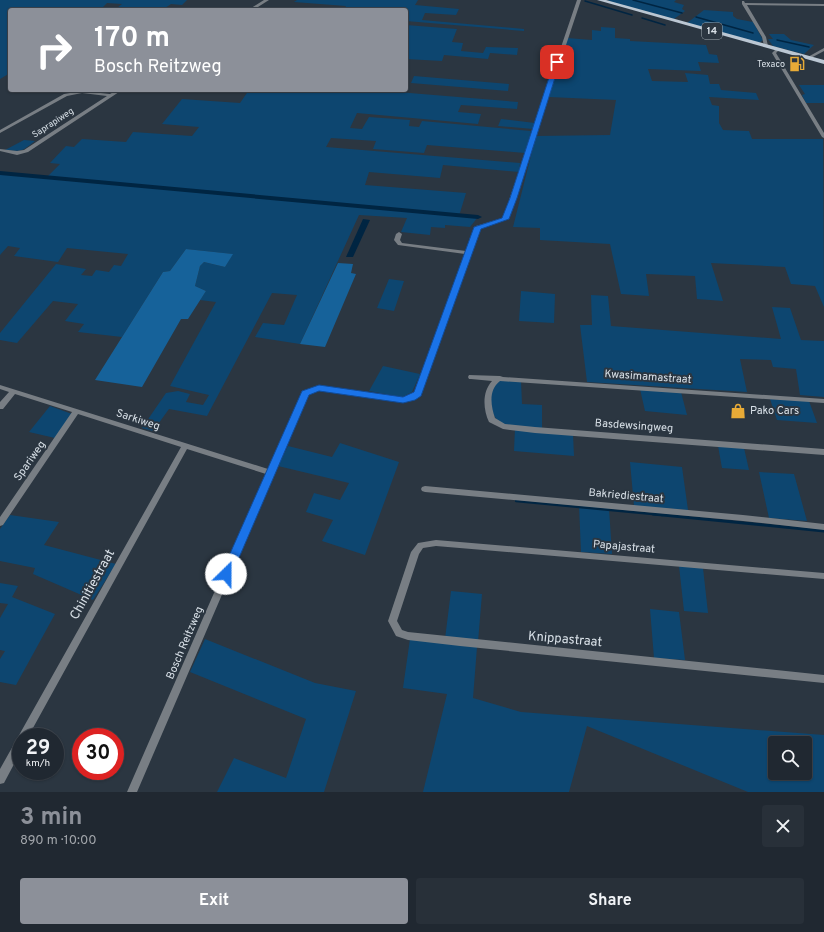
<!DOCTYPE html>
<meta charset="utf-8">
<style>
body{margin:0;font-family:Overpass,sans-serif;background:#283039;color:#f1f3f6;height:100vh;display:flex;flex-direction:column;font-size:15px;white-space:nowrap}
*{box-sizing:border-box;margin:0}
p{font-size:13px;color:#a2a6ab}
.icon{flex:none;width:22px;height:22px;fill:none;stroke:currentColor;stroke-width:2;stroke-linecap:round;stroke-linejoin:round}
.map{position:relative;height:792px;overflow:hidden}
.details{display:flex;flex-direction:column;background:#202831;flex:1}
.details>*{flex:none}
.hud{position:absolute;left:8px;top:8px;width:400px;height:84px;border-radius:4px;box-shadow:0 1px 3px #0004,0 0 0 1px #3d444d;background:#8c9099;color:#fff;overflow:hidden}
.controls{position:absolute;left:768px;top:736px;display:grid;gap:8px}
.controls a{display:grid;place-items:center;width:44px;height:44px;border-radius:4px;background:#202831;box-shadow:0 1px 3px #0004,0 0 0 1px #3d444d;font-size:20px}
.speed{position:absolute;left:12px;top:728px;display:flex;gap:8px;font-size:20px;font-weight:700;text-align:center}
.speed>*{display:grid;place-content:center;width:52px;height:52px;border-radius:50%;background:#202831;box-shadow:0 1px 3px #0004,0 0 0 1px #3d444d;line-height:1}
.speed small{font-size:10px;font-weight:400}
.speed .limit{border:6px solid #d22;background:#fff;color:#111}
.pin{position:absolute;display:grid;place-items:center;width:34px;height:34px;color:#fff;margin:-17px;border-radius:8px;box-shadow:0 2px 6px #0006}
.me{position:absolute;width:44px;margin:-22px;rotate:23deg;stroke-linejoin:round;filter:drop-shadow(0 0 3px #0008)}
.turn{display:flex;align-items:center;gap:14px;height:84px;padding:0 20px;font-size:18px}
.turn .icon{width:52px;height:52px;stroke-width:2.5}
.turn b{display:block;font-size:28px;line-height:34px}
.round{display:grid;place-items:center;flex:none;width:42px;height:42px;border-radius:4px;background:#283039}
.headline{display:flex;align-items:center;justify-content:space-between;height:68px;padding:0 20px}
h1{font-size:24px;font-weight:700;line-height:30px;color:#8c9099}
.cta{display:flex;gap:8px;margin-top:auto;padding:8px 20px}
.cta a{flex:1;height:46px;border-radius:4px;background:#8c9099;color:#fff;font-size:16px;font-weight:700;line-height:46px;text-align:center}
.cta a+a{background:#283039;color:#f1f3f6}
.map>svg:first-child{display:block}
.green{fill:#0d4670;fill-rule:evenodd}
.forest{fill:#16629a}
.water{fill:#002542}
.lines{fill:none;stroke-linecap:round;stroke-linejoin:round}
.stream-far2{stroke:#002542;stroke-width:1.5}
.stream-far1{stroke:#002542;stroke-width:2.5}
.stream{stroke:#002542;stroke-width:3}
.canal{fill:#002542;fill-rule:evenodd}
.street{fill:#787e84;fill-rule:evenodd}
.primary{fill:#bbc7d3;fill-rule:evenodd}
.route{fill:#1a73e8;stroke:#114b97}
.labels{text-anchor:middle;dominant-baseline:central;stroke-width:4;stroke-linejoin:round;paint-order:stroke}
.far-poi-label{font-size:9px;fill:#d9e1e8;stroke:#2b3641;text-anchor:end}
.far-street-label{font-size:9px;fill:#d9e1e8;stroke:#2b3641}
.shield{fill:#2b3641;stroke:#a5aeb6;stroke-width:1}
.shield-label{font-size:10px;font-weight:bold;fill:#d9e1e8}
.street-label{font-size:11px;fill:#d9e1e8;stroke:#2b3641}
.poi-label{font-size:11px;fill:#d9e1e8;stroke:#2b3641;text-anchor:start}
.near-street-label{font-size:13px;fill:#d9e1e8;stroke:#2b3641}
</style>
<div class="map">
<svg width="824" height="792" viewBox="0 0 824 792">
<rect width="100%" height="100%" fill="#2b3641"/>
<g class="green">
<path d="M 0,0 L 187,0 L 182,5 L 171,4 L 162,10 L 117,8 L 122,4 L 107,3 L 103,7 L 114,9 L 10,10 L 10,73 L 0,79 Z"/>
<path d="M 297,0 L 418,0 L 415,5 L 459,9 L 456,15 L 425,13 L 422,20 L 524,29 L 524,31 L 406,21 L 406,10 L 343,10 L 346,6 L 294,2 Z"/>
<path d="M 609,0 L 676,0 L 674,2 L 684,5 L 682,9 L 685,11 L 674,19 L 608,1 Z"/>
<path d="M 704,10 L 733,12 L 733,16 L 737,19 L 753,22 L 763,40 L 759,43 L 687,23 Z"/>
<path d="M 406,25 L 457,29 L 452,42 L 463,43 L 461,51 L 483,53 L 486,47 L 518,48 L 517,55 L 490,53 L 488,59 L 444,55 L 442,61 L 406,59 Z"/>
<path d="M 601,27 L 615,28 L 615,38 L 630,39 L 630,41 L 706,45 L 709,54 L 717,55 L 719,63 L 698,62 L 701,71 L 648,69 L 652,81 L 688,82 L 685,73 L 708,75 L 710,84 L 719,84 L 721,90 L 756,93 L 759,100 L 709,97 L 712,105 L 719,106 L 719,123 L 723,130 L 749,131 L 752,139 L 823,139 L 824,307 L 815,286 L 791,284 L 785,267 L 711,263 L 723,301 L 697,299 L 695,276 L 646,274 L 649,296 L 621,294 L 610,244 L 540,240 L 540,228 L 513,227 L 536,136 L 610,135 L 616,100 L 549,97 L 567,38 L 592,40 L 592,30 L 601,31 Z"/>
<path d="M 769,34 L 784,34 L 791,40 L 814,45 L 804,54 L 773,46 L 768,39 L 773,39 Z"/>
<path d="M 414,76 L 509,84 L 508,91 L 411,83 Z"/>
<path d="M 799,85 L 824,85 L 824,103 L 806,103 L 802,95 L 805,94 Z"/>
<path d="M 249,90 L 373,90 L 518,102 L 517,109 L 461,105 L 458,112 L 481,114 L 478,124 L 357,113 L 350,128 L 362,129 L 369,117 L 410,120 L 409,126 L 419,127 L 422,121 L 531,131 L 525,153 L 427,145 L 424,153 L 373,149 L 376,141 L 331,138 L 326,147 L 520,163 L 519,172 L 443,165 L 440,178 L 369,172 L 365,185 L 466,193 L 459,216 L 478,217 L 470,227 L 445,225 L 445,228 L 431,227 L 430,235 L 401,232 L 407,218 L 359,215 L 300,344 L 255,337 L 263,323 L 284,325 L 297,295 L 272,293 L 207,416 L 169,409 L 153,431 L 142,428 L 166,393 L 178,391 L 190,394 L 186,402 L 203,405 L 209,395 L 170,386 L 216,302 L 200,300 L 206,291 L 195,286 L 200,266 L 204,262 L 225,267 L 232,254 L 186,249 L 170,271 L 163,272 L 122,337 L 78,332 L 84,324 L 65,321 L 78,304 L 53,301 L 17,343 L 0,340 L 0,333 L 56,264 L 86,269 L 81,275 L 92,276 L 96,270 L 109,272 L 114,265 L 121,266 L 128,254 L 67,248 L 58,262 L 14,256 L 20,248 L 8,246 L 0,255 L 0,173 L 47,177 L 60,164 L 50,163 L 66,146 L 74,147 L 82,139 L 126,142 L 133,132 L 192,136 L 199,127 L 162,124 L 182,99 L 240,103 Z"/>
<path d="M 501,119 L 535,123 L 533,129 L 498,126 Z"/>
<path d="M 24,140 L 35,141 C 22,151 23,152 5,150 Z"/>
<path d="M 389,279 L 404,281 L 394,311 L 377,308 Z"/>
<path d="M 521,291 L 555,294 L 554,323 L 519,321 Z"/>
<path d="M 591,295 L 608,296 L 611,326 L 781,339 L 772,307 L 790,308 L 801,340 L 824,341 L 824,397 L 800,395 L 796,369 L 773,367 L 771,360 L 740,359 L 747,392 L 587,382 L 580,325 L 592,325 Z"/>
<path d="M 383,366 L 420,374 L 412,392 L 402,397 L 369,391 Z"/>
<path d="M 498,381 L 521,381 L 522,404 L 542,405 L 542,429 L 503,424 C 492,419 488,404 491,392 C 492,388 496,384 498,381 Z"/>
<path d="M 640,389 L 681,392 L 687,415 L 645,411 Z"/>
<path d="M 770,399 L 809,401 L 817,423 L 777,420 Z"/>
<path d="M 50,406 L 72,414 L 55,438 L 29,432 Z"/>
<path d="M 515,428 L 573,434 L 574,456 L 514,451 Z"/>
<path d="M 340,443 L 399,462 L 365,555 L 322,541 L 333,520 L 306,512 L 314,493 L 340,500 L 349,483 L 278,466 L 288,446 L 332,457 Z"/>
<path d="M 718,446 L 744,448 L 749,470 L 722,468 Z"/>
<path d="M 630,462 L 682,467 L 688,510 L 634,506 Z"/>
<path d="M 759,472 L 794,474 L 807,521 L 769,518 Z"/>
<path d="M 579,505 L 609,508 L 612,554 L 581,552 Z"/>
<path d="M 10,515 L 59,522 L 44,545 L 116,564 L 93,600 L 33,574 L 35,568 L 0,561 L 0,529 Z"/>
<path d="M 679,566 L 703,568 L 708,613 L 684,611 Z"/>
<path d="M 0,583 L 18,586 L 12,597 L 55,614 L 16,685 L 0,682 L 0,659 L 5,651 L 0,650 L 0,618 L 8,604 L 0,603 Z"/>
<path d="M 451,591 L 482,594 L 478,642 L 445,639 Z"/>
<path d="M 650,609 L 679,612 L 685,660 L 654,658 Z"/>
<path d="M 205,639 L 315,683 L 356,691 L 324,792 L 217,792 L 234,758 L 286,778 L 306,719 L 190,672 Z"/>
<path d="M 410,639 L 477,647 L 473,698 L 521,712 L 824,735 L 824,792 L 748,792 L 587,726 L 569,792 L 423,792 L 447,694 L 403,688 ZM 775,743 L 805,743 L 805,773 L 775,773 Z"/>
</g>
<g class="forest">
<path d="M 186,249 L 233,254 L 225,267 L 204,262 L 200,266 L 195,286 L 206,291 L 188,319 L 181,319 L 142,387 L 95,380 L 163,272 L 170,271 Z"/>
<path d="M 338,263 L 353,264 L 351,273 L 356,274 L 325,347 L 300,344 Z"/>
</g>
<path class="water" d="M 363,219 L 370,220 L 353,257 L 346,257 Z"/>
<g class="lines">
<g class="stream-far2">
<path d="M 633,0 L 682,13"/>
<path d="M 585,1 L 632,15"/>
<path d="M 696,17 L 753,33"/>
<path d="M 642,18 L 665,25"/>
<path d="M 777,40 L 809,47"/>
</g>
<path class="stream-far1" d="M 516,501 L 663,515"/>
<path class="stream" d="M 653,514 L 824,531"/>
<path class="canal" d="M 0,171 L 478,215 L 482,217 L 478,219 L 0,175 Z"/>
<g class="street">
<path d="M 264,0 L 269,0 L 253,10 L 248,10 Z"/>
<path d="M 577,0 L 581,0 L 508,219 L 480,228 L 421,393 L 414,400 L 403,402 L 319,390 L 308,395 L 137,792 L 127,792 L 266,474 L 187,449 L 28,737 L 21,737 L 21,751 L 4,783 L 0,784 L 0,769 L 181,447 L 78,414 L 3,525 L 0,526 L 0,517 L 72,412 L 15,394 L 3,409 L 0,409 L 0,402 L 9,392 L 0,389 L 0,385 L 268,469 L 303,391 L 319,386 L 403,398 L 410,396 L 415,392 L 465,254 L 398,245 L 394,240 L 396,234 L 399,232 L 402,234 L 400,240 L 402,243 L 466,251 L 476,226 L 503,218 Z"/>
<path d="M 742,1 L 744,1 L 745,3 L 824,4 L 824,6 L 747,5 L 766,37 L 768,46 L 766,47 L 764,46 L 762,37 L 742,4 Z"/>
<path d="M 777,48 L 780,49 L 776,53 L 824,133 L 824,138 L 822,137 L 772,53 Z"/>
<path d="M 824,48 L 824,51 L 809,59 L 806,58 Z"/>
<path d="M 117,90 L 122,90 L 28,152 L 17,155 L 0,151 L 0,149 L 17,151 L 24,150 L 107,96 L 82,93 L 67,96 L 0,133 L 0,130 L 64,94 L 82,91 L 110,94 Z"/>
<path d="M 469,375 L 500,376 L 503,377 L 824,399 L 824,403 L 500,381 C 488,390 491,406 495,418 L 505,424 L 535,427 L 824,449 L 824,455 L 535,433 L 503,429 L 489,422 C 483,409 482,392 492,381 L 471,379 L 469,379 L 468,377 Z"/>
<path d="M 425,486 L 743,515 L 824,524 L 824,530 L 743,521 L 425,492 L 422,491 L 421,489 L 422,487 Z"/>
<path d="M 436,540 L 824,573 L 824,579 L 436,546 L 423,548 L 419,554 L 397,621 L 402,630 L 408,632 L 824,675 L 824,683 L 460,646 L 408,640 L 396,636 L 388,621 L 411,552 L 418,543 Z"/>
</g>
<path class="primary" d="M 597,0 L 606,0 L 824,60 L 824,64 Z"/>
</g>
<path class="route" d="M 557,60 L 560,62 L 517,198 L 509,219 L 481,229 L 421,396 L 415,400 L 403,403 L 319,391 L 309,395 L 232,574 L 230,577 L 222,577 L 221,574 L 302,391 L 319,385 L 403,397 L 414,392 L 474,227 L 502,218 L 510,198 L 554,62 Z"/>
<defs>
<symbol id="fuel-bare" viewBox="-9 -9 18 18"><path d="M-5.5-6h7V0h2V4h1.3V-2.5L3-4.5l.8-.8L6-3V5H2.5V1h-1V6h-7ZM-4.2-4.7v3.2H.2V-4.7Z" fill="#e8ab37" stroke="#2b3641" stroke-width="2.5" paint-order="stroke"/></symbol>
<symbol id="shop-bare" viewBox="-9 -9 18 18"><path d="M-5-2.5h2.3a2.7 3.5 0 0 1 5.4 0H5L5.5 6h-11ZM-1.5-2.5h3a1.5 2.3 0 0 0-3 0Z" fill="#e8ab37" stroke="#2b3641" stroke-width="2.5" paint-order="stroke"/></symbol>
</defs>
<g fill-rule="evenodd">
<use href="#fuel-bare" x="786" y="53" width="22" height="22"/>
<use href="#shop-bare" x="727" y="400" width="22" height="22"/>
</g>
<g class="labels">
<g class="far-poi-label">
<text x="785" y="64">Texaco</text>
</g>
<g class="far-street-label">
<text transform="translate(53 123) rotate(-33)">Saprapiweg</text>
</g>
<rect class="shield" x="702" y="23" width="20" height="16" rx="3"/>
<g class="shield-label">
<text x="712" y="31">14</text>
</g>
<g class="street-label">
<text transform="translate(648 377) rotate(4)">Kwasimamastraat</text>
<text transform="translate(138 420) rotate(18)">Sarkiweg</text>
<text transform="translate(634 426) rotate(4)">Basdewsingweg</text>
<text transform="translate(30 461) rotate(-55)">Spariweg</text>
<text transform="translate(626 496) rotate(5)">Bakriediestraat</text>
<text transform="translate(624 547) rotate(5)">Papajastraat</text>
<text transform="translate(185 643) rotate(-67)">Bosch Reitzweg</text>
</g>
<g class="poi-label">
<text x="750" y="411">Pako Cars</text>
</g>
<g class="near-street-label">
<text transform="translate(93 585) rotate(-61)">Chinitiestraat</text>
<text transform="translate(565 640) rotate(5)">Knippastraat</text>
</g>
</g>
</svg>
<div class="controls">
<a><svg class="icon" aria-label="search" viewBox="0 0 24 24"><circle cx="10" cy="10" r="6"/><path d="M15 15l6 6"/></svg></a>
</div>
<div class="speed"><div>29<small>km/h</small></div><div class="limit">30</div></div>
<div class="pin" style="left:557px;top:62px;background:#d93025"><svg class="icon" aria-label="arrive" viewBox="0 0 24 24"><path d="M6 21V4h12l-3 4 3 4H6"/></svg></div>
<svg class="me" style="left:226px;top:574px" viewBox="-20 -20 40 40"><circle r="19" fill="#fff"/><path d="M0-13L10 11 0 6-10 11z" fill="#1a73e8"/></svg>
<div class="hud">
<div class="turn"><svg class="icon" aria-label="right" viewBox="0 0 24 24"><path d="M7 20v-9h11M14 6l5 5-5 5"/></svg><div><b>170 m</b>Bosch Reitzweg</div></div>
</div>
</div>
<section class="details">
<div class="headline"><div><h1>3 min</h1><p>890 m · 10:00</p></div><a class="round"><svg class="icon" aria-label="close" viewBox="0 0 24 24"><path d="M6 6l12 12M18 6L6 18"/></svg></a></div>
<div class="cta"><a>Exit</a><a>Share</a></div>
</section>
